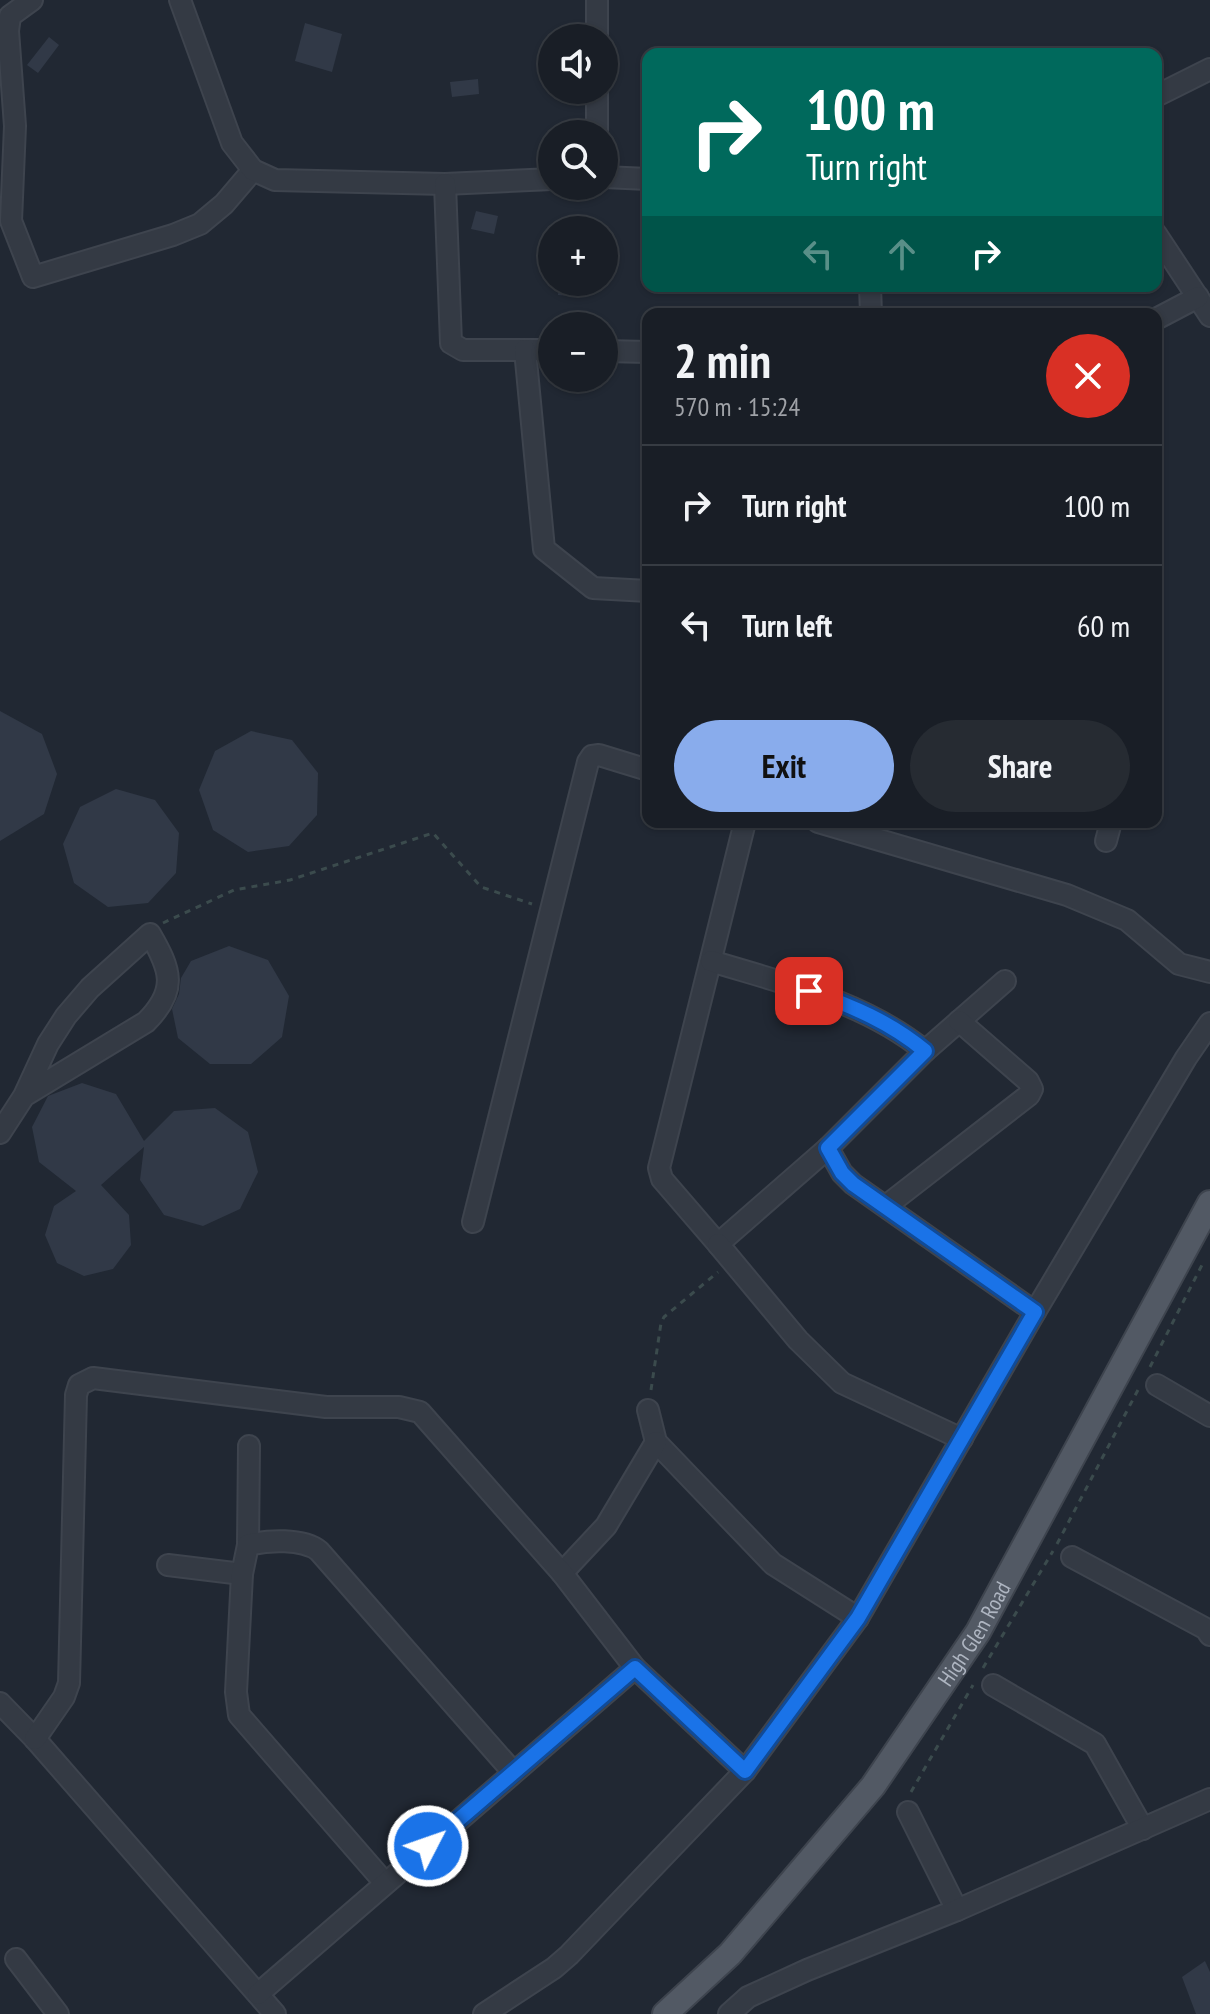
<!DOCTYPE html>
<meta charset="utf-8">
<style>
body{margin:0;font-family:"PT Sans Narrow",sans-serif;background:#262b32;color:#f1f3f6;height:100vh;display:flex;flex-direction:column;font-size:30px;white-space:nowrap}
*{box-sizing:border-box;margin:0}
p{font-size:26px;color:#9fa2a7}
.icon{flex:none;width:44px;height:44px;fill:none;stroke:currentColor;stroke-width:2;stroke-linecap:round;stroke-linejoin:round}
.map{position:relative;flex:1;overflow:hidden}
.details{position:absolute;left:642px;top:308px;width:520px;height:520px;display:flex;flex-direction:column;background:#191e26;border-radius:16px;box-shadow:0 2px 6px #0004,0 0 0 2px #373c43}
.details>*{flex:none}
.top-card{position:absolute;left:642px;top:48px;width:520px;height:244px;border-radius:16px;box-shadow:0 2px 6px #0004,0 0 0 2px #373c43;background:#00695c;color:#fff;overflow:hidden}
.controls{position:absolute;left:538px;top:24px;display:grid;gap:16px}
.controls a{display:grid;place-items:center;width:80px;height:80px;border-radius:50%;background:#191e26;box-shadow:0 2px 6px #0004,0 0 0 2px #373c43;font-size:40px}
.pin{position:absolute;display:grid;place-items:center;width:68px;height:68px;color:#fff;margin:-34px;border-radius:16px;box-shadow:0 4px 12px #0006}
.me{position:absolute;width:88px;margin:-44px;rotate:49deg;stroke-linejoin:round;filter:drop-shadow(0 0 6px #0008)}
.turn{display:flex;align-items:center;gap:28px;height:168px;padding:0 32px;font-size:36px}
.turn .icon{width:104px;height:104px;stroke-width:2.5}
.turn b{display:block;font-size:56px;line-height:68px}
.lanes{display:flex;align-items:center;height:76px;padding:0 32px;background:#0003;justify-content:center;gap:40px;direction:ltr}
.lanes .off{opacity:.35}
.round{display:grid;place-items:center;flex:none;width:84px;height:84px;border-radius:42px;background:#262b32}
.head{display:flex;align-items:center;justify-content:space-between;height:136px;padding:0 32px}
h1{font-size:48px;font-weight:800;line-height:60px}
.cta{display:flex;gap:16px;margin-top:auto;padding:16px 32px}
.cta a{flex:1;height:92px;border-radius:48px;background:#89acec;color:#111;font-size:32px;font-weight:800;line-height:92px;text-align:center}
.cta a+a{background:#262b32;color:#f1f3f6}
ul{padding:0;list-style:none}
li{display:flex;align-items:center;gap:24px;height:120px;padding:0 32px;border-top:2px solid #373c43}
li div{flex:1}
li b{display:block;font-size:30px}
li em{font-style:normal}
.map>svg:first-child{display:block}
.building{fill:#313947}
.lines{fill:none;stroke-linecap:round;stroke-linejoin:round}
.minor-casing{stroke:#3e444e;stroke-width:24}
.major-casing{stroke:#3e444e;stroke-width:28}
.path{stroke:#3b4b4d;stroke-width:3;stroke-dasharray:6 6;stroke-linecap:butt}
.minor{stroke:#343a44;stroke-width:20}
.major{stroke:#525964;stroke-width:24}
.route-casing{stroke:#114b97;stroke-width:20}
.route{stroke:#1a73e8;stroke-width:14}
.labels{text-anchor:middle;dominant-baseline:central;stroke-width:8;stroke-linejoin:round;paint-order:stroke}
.street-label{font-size:22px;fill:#aeb5c1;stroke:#1a2029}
</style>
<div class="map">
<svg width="1210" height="2014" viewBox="0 0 1210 2014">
<rect width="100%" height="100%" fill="#212833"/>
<g class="building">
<path d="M 305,23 L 342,34 L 332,72 L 295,61 Z"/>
<path d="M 49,37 L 59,45 L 38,73 L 27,65 Z"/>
<path d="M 478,79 L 479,94 L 452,97 L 450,82 Z"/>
<path d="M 476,211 L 498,216 L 494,234 L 471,229 Z"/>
<path d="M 559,282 L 572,282 L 571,296 L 558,295 Z"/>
<path d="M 0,711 L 42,734 L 57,774 L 44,814 L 0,841 Z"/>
<path d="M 251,731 L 292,740 L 318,773 L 317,815 L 289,846 L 248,852 L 213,830 L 199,790 L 215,751 Z"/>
<path d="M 116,789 L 155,800 L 179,833 L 176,873 L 148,903 L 108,907 L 74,883 L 63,844 L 80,807 Z"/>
<path d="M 229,946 L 268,960 L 289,996 L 282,1037 L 251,1064 L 210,1064 L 178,1038 L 172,1009 L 179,994 L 181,978 L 191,961 Z"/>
<path d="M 82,1083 L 116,1094 L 144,1141 L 174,1111 L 215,1108 L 248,1132 L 258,1172 L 240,1209 L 203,1226 L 164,1215 L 140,1180 L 144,1147 L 101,1185 L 129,1215 L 131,1245 L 113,1269 L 84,1276 L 57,1263 L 45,1235 L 54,1206 L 76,1191 L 39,1162 L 32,1127 L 48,1096 Z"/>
<path d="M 1205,1961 L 1210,1972 L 1210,2014 L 1196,2014 L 1182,1977 Z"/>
</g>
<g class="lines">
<defs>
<g id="minor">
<path d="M 32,0 L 10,16 L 8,31 L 15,126 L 11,221 L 33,277 L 173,235 L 200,224 L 224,204 L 253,170"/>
<path d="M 180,0 L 232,143 L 253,170 L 275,180 L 445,184 L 552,179"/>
<path d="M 597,38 L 597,0"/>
<path d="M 597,90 L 597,134"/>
<path d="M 1156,96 L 1210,69"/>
<path d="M 604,177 L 648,179"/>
<path d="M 445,184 L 451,343 L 463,350 L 552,350"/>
<path d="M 1156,234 L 1210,316"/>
<path d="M 870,286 L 871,314"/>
<path d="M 1156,319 L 1198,297"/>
<path d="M 525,350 L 544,549 L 593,588 L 648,591"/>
<path d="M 604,351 L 648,352"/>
<path d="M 745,822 L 659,1168 L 662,1179 L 718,1244 L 828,1148 L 925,1051 L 1005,981"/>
<path d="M 818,822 L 1067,895 L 1127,920 L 1179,964 L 1210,972"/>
<path d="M 1106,841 L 1111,822"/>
<path d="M 711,961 C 786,984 863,1001 925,1051"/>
<path d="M 0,1133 L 24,1096 L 48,1044 L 66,1016 L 90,988 L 150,934 C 171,970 178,990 146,1022 L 24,1096"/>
<path d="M 828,1148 L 842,1173 L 853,1184 L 1035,1312"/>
<path d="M 886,1206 L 1029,1095 L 1032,1089 L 1028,1081 L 959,1021"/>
<path d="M 473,1222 L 588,762 L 592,756 L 599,755 L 648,770"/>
<path d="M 718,1244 L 798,1340 L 842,1383 L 962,1439"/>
<path d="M 1157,1385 L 1210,1416"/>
<path d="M 648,1410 L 656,1442 L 773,1564 L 858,1618"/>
<path d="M 248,1545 L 249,1446"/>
<path d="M 1072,1557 L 1206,1629 L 1210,1635"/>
<path d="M 168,1565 L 242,1574"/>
<path d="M 562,1573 L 606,1526 L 656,1442"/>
<path d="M 993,1685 L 1095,1744 L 1143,1829"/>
<path d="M 0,1703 L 35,1739 L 275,2014"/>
<path d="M 35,1739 L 64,1697 L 69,1683 L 76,1395 L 79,1385 L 93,1378 L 326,1407 L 399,1407 L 420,1412 L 562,1573 L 635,1668 L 745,1771"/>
<path d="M 908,1812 L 957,1910"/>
<path d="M 385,1883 L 239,1715 L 236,1692 L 242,1574 L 248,1545 C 267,1540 303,1538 319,1551 L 513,1772"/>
<path d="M 16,1959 L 58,2014"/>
<path d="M 258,1994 L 635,1668"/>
<path d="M 484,2014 L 554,1968 L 569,1955 L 745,1771 L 858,1618 L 1035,1312 L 1186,1058 L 1210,1023"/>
<path d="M 729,2014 L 748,1997 L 807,1970 L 957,1910 L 1210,1799"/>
</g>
<g id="major">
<path id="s1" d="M 665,2014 L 730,1954 L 873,1786 L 978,1632 L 1210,1203"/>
</g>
</defs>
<use href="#minor" class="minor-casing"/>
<use href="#major" class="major-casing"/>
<g class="path">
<path d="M 163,923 L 234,890 L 290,880 L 433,833 L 481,887 L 532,904"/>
<path d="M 1150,1367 L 1203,1263"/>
<path d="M 651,1390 L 661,1323 L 664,1317 L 718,1272"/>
<path d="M 1057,1544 L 1139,1388"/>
<path d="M 983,1668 L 1053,1551"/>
<path d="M 911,1792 L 973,1685"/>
</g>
<use href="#minor" class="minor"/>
<use href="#major" class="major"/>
</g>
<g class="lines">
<defs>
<path id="route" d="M 428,1846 L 635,1668 L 745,1771 L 858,1618 L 1035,1312 L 853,1184 L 842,1173 L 828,1148 L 925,1051 C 890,1022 852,1006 809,991"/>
</defs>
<use href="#route" class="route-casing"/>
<use href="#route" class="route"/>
</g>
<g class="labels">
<g class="street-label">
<text stroke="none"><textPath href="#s1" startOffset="492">High Glen Road</textPath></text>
</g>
</g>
</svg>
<div class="controls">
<a><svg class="icon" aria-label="sound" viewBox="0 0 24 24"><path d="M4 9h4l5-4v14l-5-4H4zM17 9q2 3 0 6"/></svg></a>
<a><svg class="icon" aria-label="search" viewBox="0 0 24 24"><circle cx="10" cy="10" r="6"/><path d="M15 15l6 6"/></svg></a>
<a>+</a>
<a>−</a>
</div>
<div class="pin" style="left:809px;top:991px;background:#d93025"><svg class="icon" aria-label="arrive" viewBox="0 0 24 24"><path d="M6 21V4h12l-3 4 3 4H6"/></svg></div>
<svg class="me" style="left:428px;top:1846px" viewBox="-20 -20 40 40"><circle r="17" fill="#1a73e8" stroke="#fff" stroke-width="3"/><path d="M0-11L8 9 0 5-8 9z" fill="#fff"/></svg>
<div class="top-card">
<div class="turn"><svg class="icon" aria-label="right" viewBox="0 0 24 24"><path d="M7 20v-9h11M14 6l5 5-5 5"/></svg><div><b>100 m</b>Turn right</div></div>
<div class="lanes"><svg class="icon off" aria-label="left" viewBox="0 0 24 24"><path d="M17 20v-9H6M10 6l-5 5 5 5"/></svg><svg class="icon off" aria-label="ahead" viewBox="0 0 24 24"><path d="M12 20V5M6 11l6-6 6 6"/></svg><svg class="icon" aria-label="right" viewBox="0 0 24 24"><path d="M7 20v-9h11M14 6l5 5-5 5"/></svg></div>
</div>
<section class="details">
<div class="head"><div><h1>2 min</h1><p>570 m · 15:24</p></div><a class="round" style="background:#d93025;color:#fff"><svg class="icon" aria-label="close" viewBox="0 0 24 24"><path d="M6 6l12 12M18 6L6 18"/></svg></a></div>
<ul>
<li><svg class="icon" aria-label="right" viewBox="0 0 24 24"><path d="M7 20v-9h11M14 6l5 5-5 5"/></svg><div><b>Turn right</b></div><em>100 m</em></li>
<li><svg class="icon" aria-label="left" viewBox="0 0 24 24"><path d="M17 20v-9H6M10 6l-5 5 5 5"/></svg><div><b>Turn left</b></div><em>60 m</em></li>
</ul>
<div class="cta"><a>Exit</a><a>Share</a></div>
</section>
</div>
